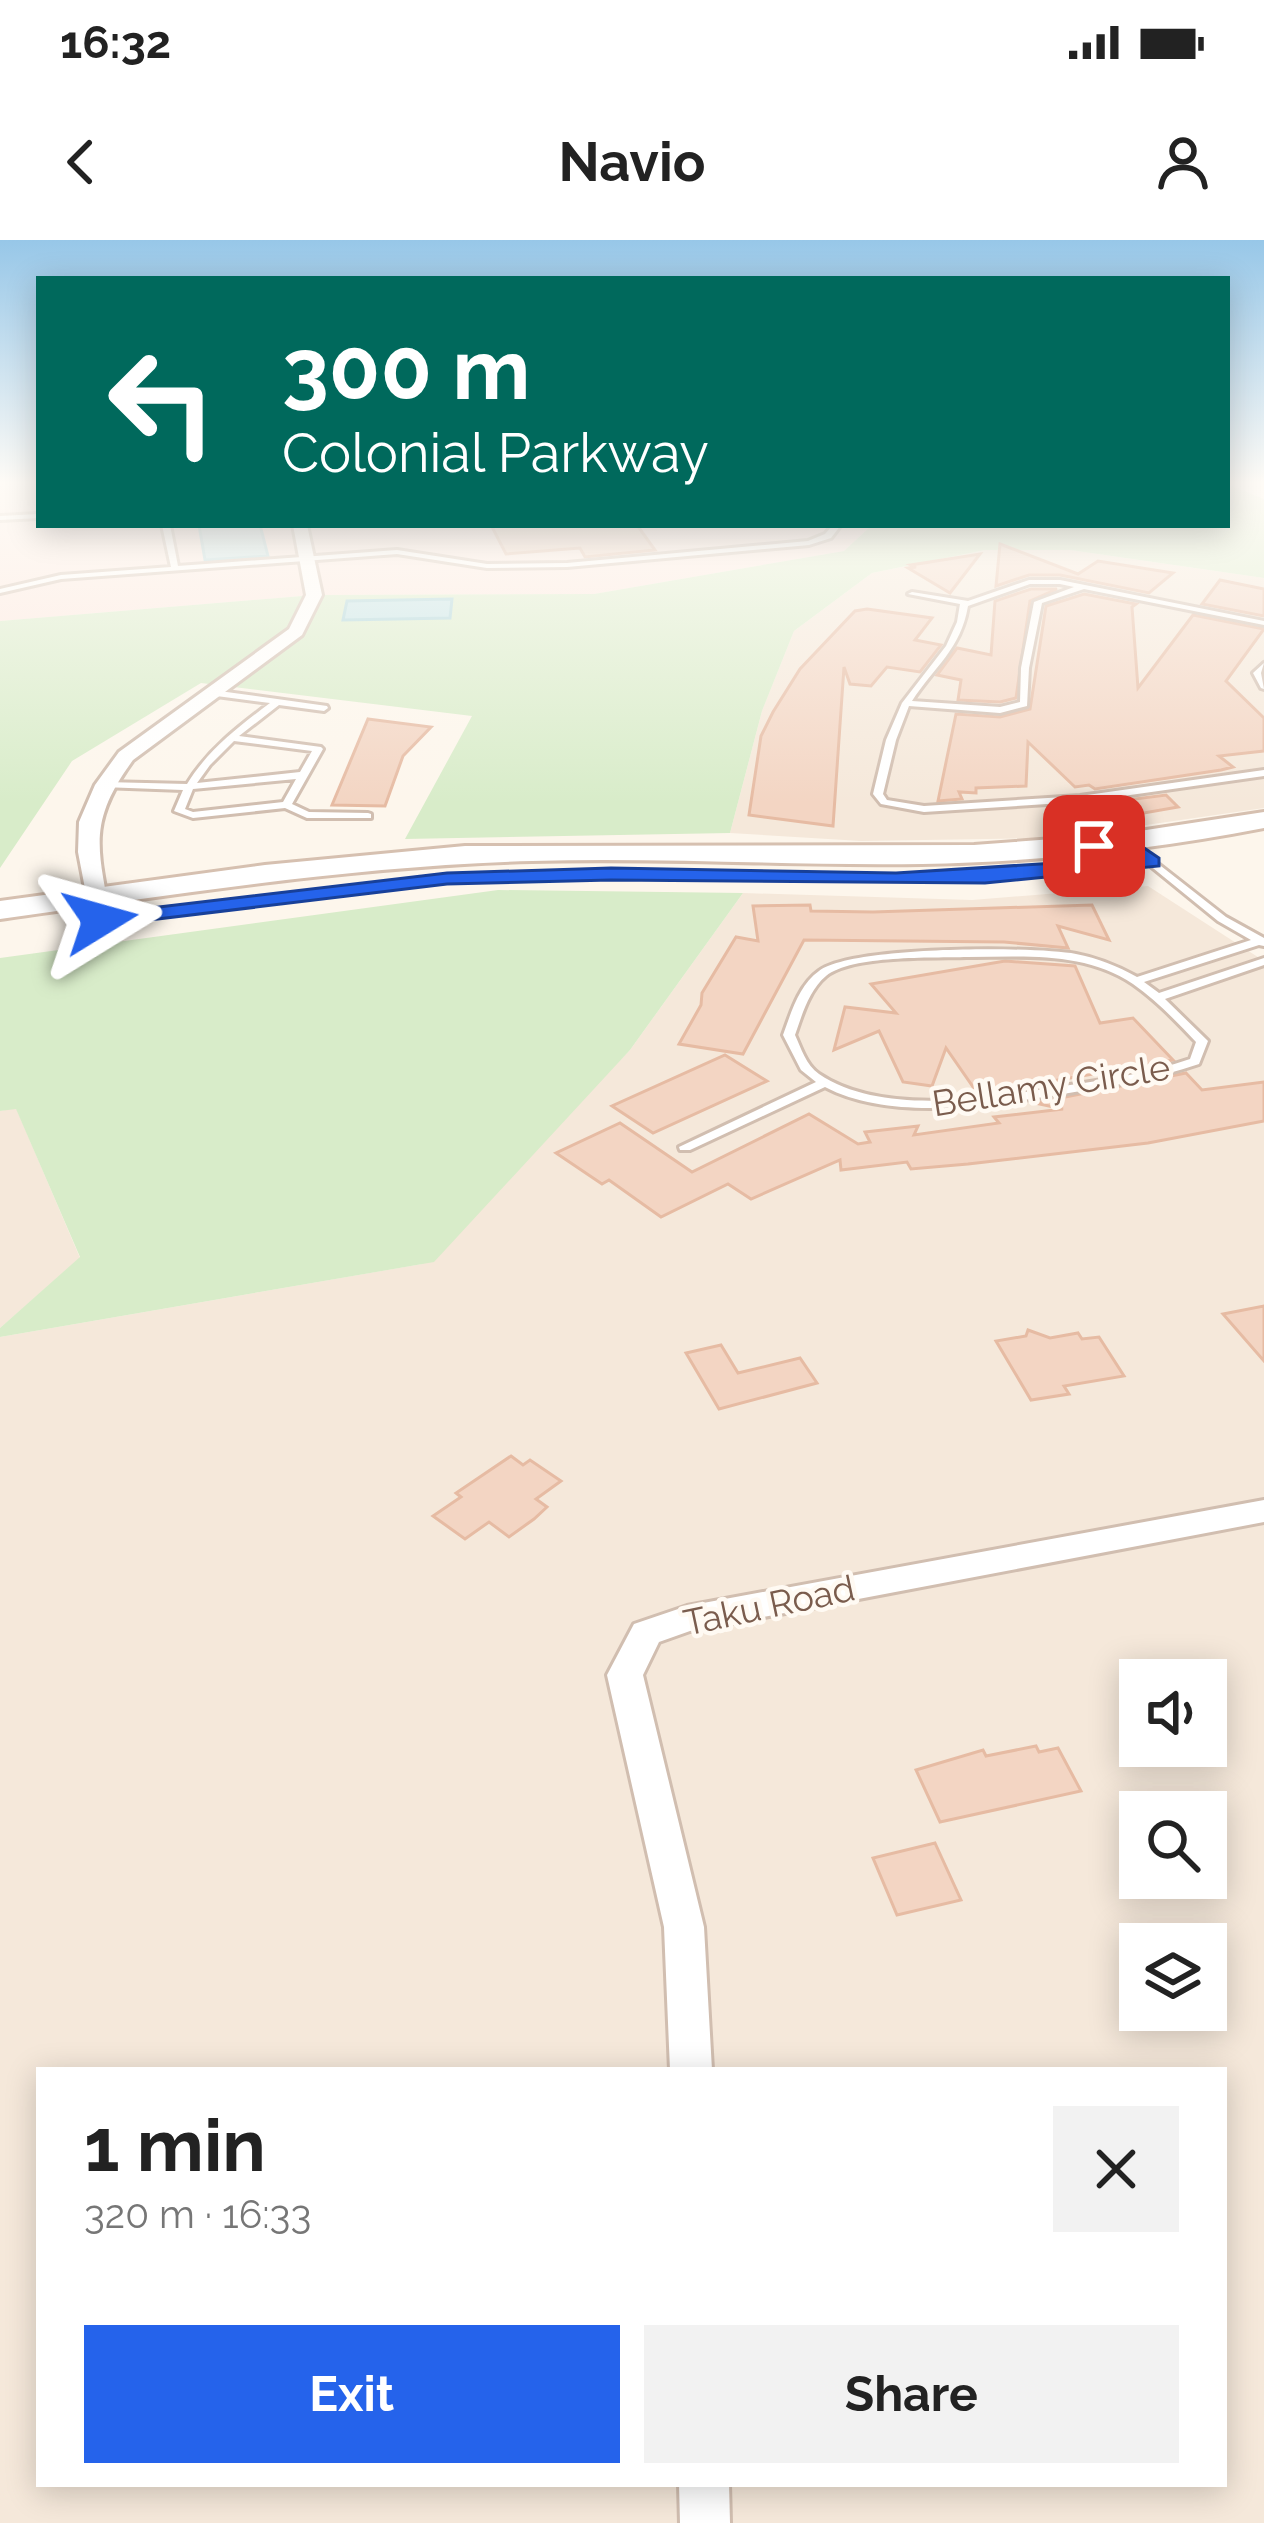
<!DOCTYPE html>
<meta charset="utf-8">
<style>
body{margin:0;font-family:Raleway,sans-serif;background:#f2f2f2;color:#222;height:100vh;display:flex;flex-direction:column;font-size:45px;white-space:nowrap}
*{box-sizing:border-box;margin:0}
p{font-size:39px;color:#767676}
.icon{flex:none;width:66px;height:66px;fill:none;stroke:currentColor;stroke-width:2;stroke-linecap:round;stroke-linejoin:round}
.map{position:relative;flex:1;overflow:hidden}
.details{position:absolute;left:36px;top:1827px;width:1191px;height:420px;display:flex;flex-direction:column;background:#fff;border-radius:0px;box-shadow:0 6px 30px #0003}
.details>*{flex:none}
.banner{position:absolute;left:36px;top:36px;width:1194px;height:252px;border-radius:0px;box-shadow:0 6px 30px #0003;background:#00695c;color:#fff;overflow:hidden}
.controls{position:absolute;left:1119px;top:1419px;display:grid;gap:24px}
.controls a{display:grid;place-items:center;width:108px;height:108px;border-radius:0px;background:#fff;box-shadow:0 6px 30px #0003;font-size:60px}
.pin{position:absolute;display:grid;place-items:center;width:102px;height:102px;color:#fff;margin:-51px;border-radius:24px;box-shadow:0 6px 18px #0006}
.me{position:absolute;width:132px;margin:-66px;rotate:82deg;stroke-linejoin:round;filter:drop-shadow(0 0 9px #0008)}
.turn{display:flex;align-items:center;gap:42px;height:252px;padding:0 48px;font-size:54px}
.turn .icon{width:156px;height:156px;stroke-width:2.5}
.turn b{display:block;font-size:84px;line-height:102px}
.round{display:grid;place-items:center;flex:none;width:126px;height:126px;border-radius:0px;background:#f2f2f2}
.overview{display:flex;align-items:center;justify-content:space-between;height:204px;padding:0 48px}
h1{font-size:72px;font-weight:700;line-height:90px}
.primary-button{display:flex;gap:24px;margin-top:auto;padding:24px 48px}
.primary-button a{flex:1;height:138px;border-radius:0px;background:#2563eb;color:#fff;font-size:48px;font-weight:700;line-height:138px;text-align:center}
.primary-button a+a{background:#f2f2f2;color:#222}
.status{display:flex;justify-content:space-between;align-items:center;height:84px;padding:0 60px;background:#fff;direction:ltr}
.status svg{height:33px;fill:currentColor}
header{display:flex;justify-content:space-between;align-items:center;height:156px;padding:0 48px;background:#fff;font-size:54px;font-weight:700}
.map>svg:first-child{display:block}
.residential{fill:#f5e8da;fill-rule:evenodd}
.commercial{fill:#fde8e0}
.green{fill:#d8ecc9}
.water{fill:#bfe3e8;stroke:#a5d3da;stroke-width:3}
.building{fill:#f3d5c3;stroke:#e6bba3;stroke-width:3}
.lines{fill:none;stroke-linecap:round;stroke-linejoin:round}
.lane-casing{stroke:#d1beb0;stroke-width:6}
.street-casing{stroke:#d1beb0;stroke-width:6}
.secondary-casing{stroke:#d6c0b0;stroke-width:6}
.lane{fill:#fff;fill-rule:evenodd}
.street{fill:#fff;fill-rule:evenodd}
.secondary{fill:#fff;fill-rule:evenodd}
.route{fill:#2563eb;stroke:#184099;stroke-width:3}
.labels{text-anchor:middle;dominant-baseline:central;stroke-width:9;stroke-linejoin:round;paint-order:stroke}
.street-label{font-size:36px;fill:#7a5c4d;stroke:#fffaf3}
</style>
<div class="status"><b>16:32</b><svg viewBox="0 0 49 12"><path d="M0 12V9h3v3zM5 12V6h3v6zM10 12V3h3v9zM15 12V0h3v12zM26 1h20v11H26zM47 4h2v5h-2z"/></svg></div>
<header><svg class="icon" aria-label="back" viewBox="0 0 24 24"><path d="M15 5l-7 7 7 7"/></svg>Navio<svg class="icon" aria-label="person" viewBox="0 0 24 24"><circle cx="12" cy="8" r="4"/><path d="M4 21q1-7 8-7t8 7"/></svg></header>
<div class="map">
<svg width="1264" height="2283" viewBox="0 0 1264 2283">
<rect width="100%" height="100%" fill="#fdf6ec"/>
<g class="residential">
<path d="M 985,310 L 1070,310 L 1264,338 L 1264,568 L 1056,598 L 861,601 L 730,593 L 762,471 L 794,391 L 872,333 Z"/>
<path d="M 1148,646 L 1264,721 L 1264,2283 L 0,2283 L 0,1097 L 422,1024 L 630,810 L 743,653 L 972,660 ZM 1140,1440 L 1206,1440 L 1206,1506 L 1140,1506 ZM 1140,1572 L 1206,1572 L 1206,1638 L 1140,1638 ZM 1140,1704 L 1206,1704 L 1206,1770 L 1140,1770 ZM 39,1830 L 1224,1830 L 1224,2244 L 39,2244 Z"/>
<path d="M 16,868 L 80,1018 L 0,1088 L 0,871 Z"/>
</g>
<path class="commercial" d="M 0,244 L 39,244 L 39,285 L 872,285 L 844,311 L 594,354 L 314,355 L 0,381 Z"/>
<g class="green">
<path d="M 1227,244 L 1264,259 L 1264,338 L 1070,310 L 985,310 L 872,333 L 794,391 L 762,471 L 730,593 L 405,599 L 472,476 L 201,443 L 72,521 L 0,628 L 0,381 L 314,355 L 594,354 L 844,311 L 872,285 L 1227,285 Z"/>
<path d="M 498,650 L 743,653 L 630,810 L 434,1022 L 0,1097 L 0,1088 L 80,1017 L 16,869 L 0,871 L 0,718 Z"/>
</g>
<g class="water">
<path d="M 199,285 L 260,285 L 268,316 L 205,320 Z"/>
<path d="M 452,359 L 450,378 L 343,380 L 347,361 Z"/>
</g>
<g class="building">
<path d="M 491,285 L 637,285 L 655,310 L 585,317 L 580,308 L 506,314 Z"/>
<path d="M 1000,304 L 1078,334 L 1098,321 L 1173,333 L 1149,353 L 1060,335 L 1029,335 L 996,346 Z"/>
<path d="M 980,314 L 950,353 L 908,328 L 916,327 L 911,325 Z"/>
<path d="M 1220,340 L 1264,349 L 1264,376 L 1202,364 Z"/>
<path d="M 1031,349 L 1057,349 L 1030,361 L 1016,458 L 1000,462 L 958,460 L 961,440 L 937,435 L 957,408 L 991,415 L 995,361 Z"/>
<path d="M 1084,354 L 1136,364 L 1132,367 L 1138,448 L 1193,375 L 1264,389 L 1226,441 L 1264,478 L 1264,511 L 1219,516 L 1233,527 L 1221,530 L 1095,549 L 1089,545 L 1075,547 L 1028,502 L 1026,546 L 976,548 L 976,553 L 959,552 L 962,559 L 938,561 L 956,474 L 1000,477 L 1030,469 L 1046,366 Z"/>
<path d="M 867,369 L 932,378 L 915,400 L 941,405 L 920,432 L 887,427 L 871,446 L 850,444 L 844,427 L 833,586 L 749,575 L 761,496 L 773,472 L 800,429 L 855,371 Z"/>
<path d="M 368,479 L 431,487 L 403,516 L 385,566 L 332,565 Z"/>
<path d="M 1166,555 L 1178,567 L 1127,576 L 1111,562 Z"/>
<path d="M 810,665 L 811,671 L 873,672 L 1092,665 L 1109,700 L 1058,686 L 1068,708 L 1004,702 L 804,700 L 743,814 L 679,804 L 701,765 L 702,753 L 736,697 L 758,701 L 753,666 Z"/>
<path d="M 1005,721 L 1075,726 L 1100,783 L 1133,778 L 1173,820 L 978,854 L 946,808 L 932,846 L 903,842 L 879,791 L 834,810 L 845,767 L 896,773 L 871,744 Z"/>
<path d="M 725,815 L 767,841 L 653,893 L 612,866 Z"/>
<path d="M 1186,833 L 1202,850 L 1264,842 L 1264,881 L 1148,903 L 968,924 L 911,929 L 907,922 L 841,930 L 840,920 L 751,959 L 728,944 L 661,977 L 609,940 L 602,944 L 556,913 L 620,883 L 692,932 L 809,874 L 858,904 L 870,902 L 865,892 L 918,886 L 914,895 L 999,883 L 994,877 L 1063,869 L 1035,863 Z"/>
<path d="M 1264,1066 L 1264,1121 L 1223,1074 Z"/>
<path d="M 1028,1090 L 1050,1098 L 1078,1093 L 1082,1099 L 1099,1097 L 1124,1136 L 1064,1146 L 1069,1154 L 1031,1160 L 996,1101 L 1026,1096 Z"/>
<path d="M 721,1105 L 738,1133 L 800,1118 L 817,1143 L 719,1169 L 686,1113 Z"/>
<path d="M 511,1216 L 523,1225 L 530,1220 L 561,1241 L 536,1259 L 547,1267 L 534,1279 L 509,1297 L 489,1282 L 465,1299 L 433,1276 L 461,1257 L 456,1253 Z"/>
<path d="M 1036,1506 L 1039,1512 L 1058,1508 L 1081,1551 L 940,1582 L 916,1530 L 983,1510 L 986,1516 Z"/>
<path d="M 935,1603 L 961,1660 L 897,1675 L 873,1618 Z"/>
</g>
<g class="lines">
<defs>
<g id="lane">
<path d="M 39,274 L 39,278 L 0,280 L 0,276 Z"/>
<path d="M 162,285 L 170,285 L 178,326 L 397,310 L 487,324 L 567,323 L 808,301 L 825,294 L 833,285 L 841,285 L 831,298 L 809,305 L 567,327 L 487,328 L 397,314 L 61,339 L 0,353 L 0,349 L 61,335 L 171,327 Z"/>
<path d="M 1029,340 L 1060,340 L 1264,381 L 1264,385 L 1084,349 L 1042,363 L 1029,428 L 1027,466 L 1000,473 L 909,466 L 896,500 L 883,554 L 887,560 L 924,566 L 1080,556 L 1264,530 L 1264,536 L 1088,561 L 1132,601 L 1133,603 L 1128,606 L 1078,562 L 924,572 L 881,564 L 873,554 L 886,500 L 902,463 L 946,406 L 957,382 L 960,364 L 908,354 L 912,352 L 968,361 ZM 1030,344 L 1060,344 L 1074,347 L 1034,362 L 1021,428 L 1020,462 L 1000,467 L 912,461 C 934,427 961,409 968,366 Z"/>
<path d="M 1264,423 L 1261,433 L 1264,449 L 1261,448 L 1253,433 Z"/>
<path d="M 212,450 L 327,466 L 328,468 L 324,471 L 279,465 L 239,496 L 321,507 L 323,509 L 292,564 L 309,572 L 368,573 L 371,574 L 371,578 L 307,578 L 285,568 L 193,578 L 174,571 L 183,550 L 102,547 L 102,543 L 105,542 L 187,544 C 208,510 238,487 270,463 L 209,455 L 208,453 ZM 234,501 L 312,511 L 300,532 L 197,543 L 210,525 ZM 296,539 L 283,562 L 193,572 L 185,569 L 193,549 Z"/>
<path d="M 1152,619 L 1226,677 L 1264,698 L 1264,706 L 1259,705 L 1144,742 L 1159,753 L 1264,718 L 1264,725 L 1165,759 L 1208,801 L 1199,824 C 1155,839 1110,846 1063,854 C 992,865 892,882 825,847 L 690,910 L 680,910 L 679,907 L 816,842 L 801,830 L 783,795 C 791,773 799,745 819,731 C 851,706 1033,706 1076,714 C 1098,718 1117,726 1137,737 L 1251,700 L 1218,681 L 1148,624 L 1147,622 ZM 967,717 C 1023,717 1084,711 1133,744 C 1156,760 1176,781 1196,802 L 1190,819 C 1149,833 1106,840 1063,846 C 991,858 883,877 819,834 C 806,825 801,808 795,795 C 802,775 809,750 826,736 C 852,715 932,718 967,717 Z"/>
</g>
<g id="street">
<path d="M 293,285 L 307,285 L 322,355 L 302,395 L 133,520 C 87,583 98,608 111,680 L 100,686 L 92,685 L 78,612 L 79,582 L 95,545 L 119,512 L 289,389 L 306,355 Z"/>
<path d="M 1264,1260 L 1264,1282 L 690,1391 L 659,1402 L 643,1435 L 704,1687 L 712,1830 L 670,1830 L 664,1687 L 607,1435 L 634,1384 L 687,1366 Z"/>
<path d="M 679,2244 L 729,2244 L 730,2283 L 680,2283 Z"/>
</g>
<path id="secondary" d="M 1264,572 L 1264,588 C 1151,610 1037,622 922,624 C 792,626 662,617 532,621 C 353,626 177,654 0,679 L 0,661 L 265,625 L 465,606 L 974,605 L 1120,594 Z"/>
</defs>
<use href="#lane" class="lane-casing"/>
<use href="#street" class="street-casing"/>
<use href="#secondary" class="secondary-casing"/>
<use href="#lane" class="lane"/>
<use href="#street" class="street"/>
<use href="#secondary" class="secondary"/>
</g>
<linearGradient id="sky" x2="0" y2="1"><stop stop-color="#97c7e8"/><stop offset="0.43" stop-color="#fefbf6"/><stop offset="1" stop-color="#fefbf6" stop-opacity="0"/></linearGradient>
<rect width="1264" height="564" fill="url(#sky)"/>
<path class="route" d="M 1128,597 L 1159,618 L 1159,626 L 985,643 L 611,640 L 447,644 L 100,686 L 90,680 L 100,674 L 447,633 L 611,628 L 896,633 L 1136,618 L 1124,609 L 1094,612 L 1085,606 L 1094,600 Z"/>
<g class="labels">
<g class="street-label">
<text transform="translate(1051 845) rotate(-9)">Bellamy Circle</text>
<text transform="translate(769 1365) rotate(-12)">Taku Road</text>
</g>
</g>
</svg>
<div class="controls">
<a><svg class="icon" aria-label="sound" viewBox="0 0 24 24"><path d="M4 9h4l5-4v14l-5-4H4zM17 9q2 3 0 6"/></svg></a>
<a><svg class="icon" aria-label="search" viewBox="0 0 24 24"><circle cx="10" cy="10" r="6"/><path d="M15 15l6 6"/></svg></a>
<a><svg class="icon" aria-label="layers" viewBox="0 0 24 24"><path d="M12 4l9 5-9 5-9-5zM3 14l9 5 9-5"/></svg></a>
</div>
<div class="pin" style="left:1094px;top:606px;background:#d93025"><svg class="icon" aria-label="arrive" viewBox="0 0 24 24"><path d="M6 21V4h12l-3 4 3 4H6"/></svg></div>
<svg class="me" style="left:100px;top:680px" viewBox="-20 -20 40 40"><path d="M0-17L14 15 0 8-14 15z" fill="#2563eb" stroke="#fff" stroke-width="4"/></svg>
<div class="banner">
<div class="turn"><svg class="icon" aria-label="left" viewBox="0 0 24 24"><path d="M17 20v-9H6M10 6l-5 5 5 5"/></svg><div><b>300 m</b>Colonial Parkway</div></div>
</div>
<section class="details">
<div class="overview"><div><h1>1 min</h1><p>320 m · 16:33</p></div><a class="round"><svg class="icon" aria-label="close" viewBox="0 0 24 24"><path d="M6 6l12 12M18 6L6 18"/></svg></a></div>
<div class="primary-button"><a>Exit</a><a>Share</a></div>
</section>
</div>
